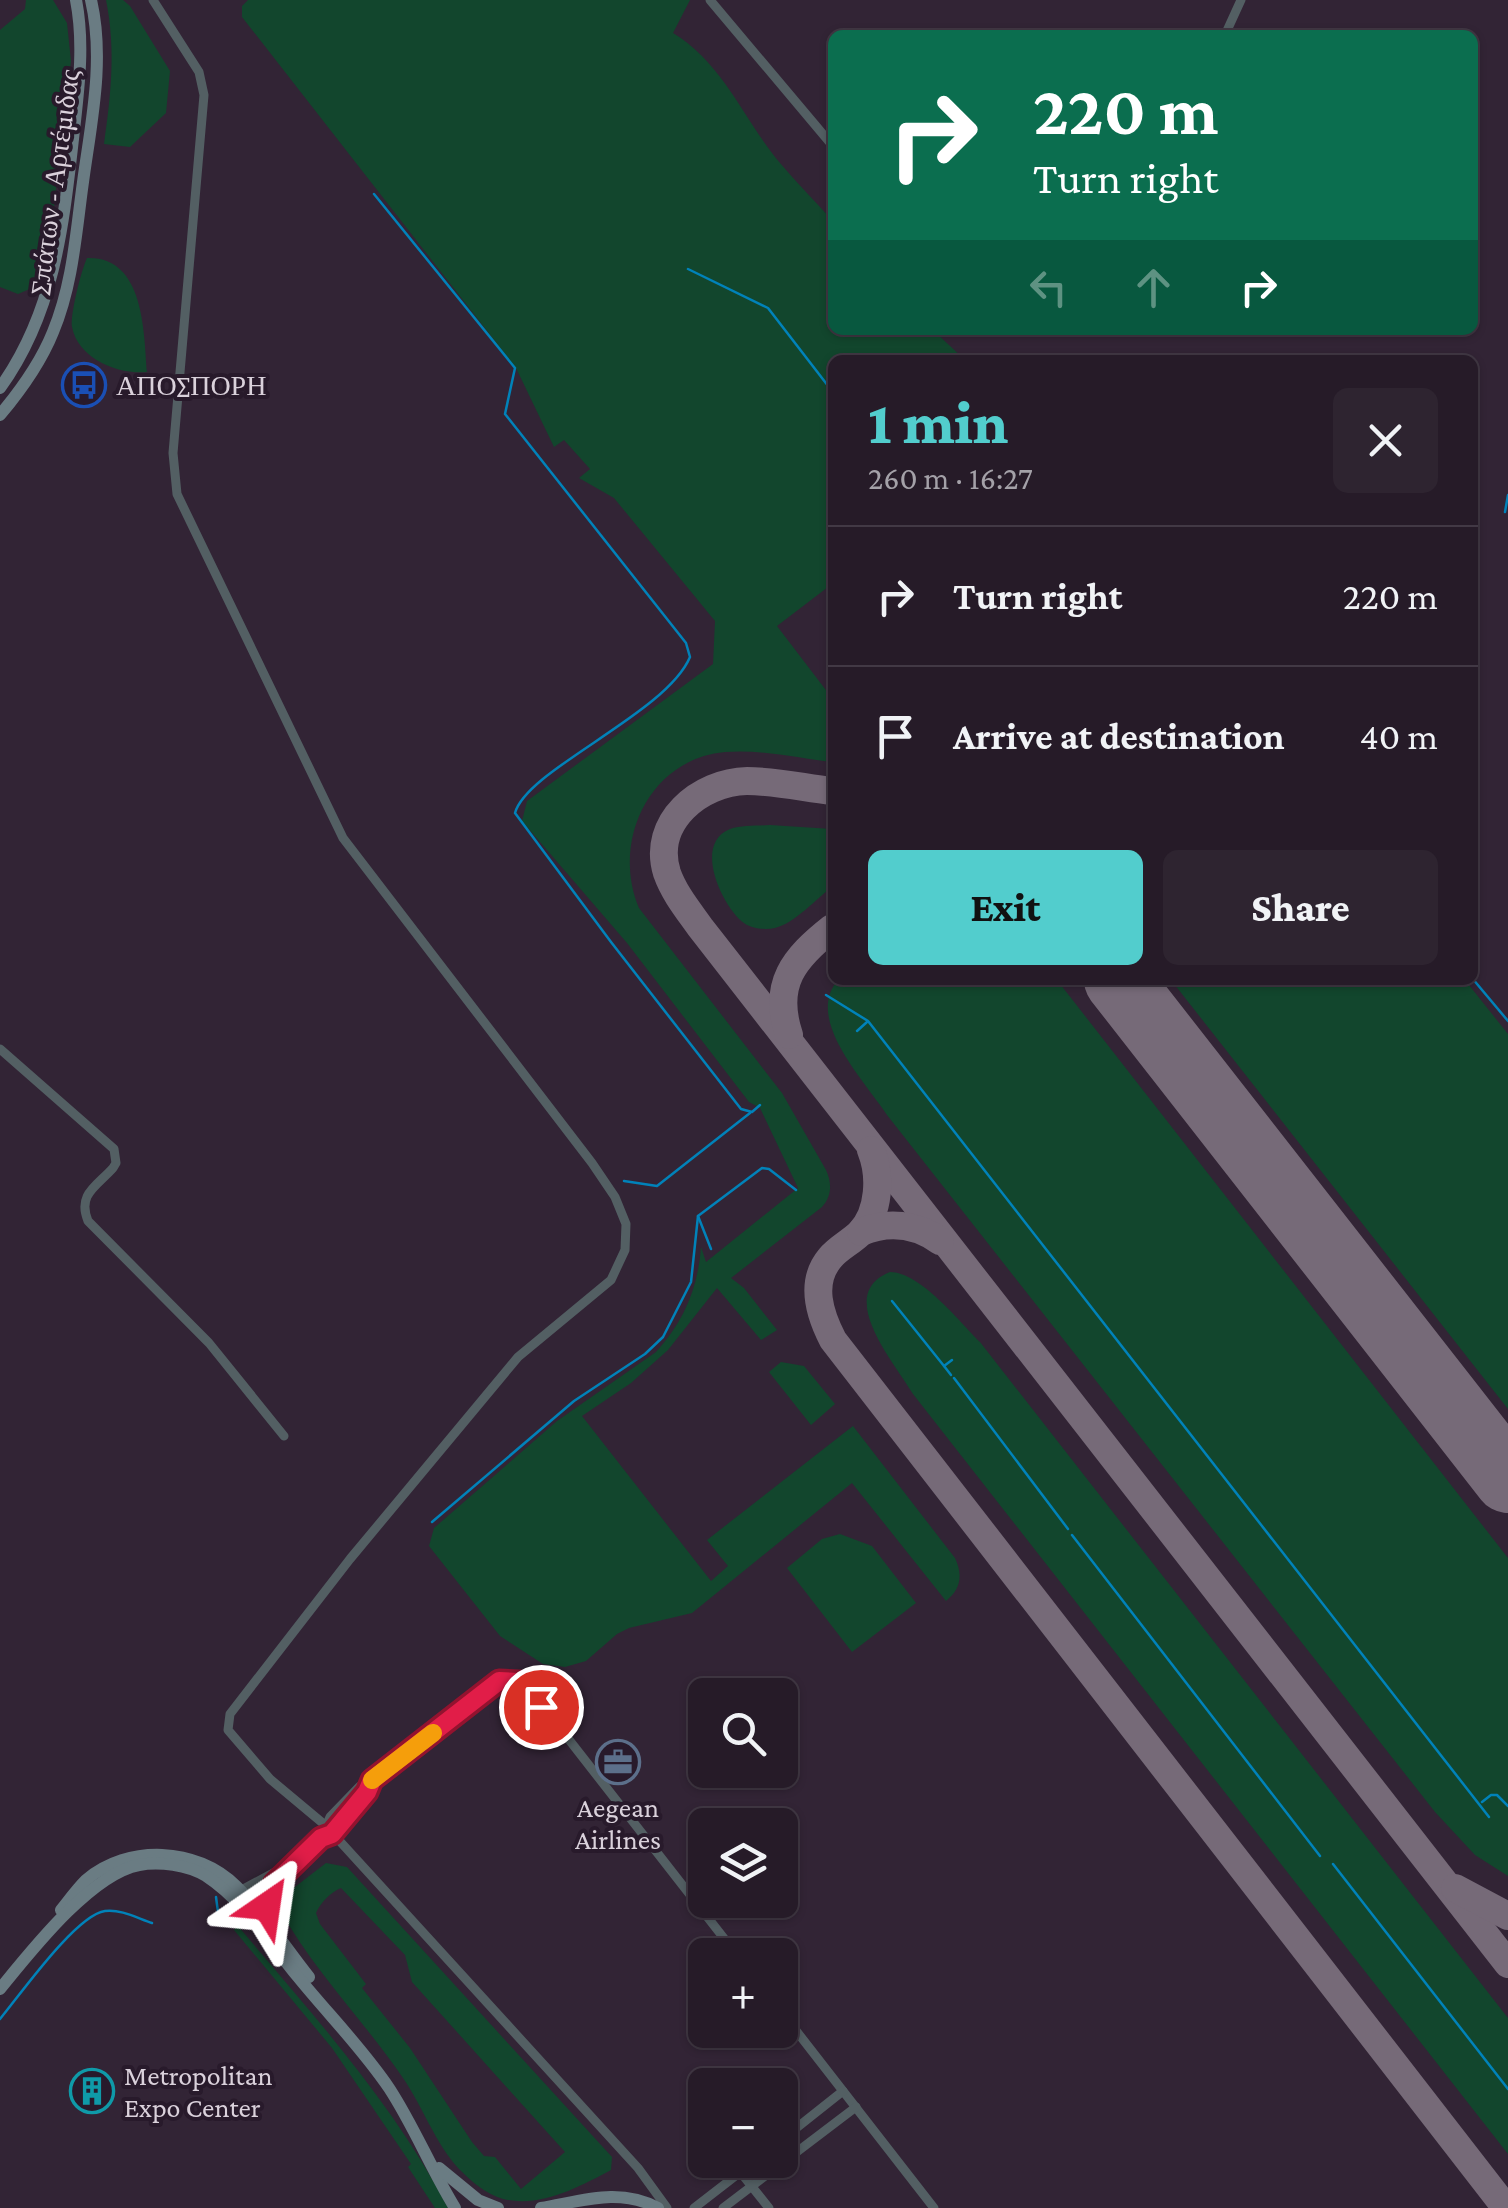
<!DOCTYPE html>
<meta charset="utf-8">
<style>
body{margin:0;font-family:"Crimson Pro",serif;background:#2e2430;color:#f1f3f6;height:100vh;display:flex;flex-direction:column;font-size:38px;white-space:nowrap}
*{box-sizing:border-box;margin:0}
p{font-size:32px;color:#a4a1a8}
.icon{flex:none;width:55px;height:55px;fill:none;stroke:currentColor;stroke-width:2;stroke-linecap:round;stroke-linejoin:round}
.map{position:relative;flex:1;overflow:hidden}
.details{position:absolute;left:828px;top:355px;width:650px;height:630px;display:flex;flex-direction:column;background:#261b28;border-radius:15px;box-shadow:0 2px 8px #0004,0 0 0 2px #423945}
.details>*{flex:none}
.guide{position:absolute;left:828px;top:30px;width:650px;height:305px;border-radius:15px;box-shadow:0 2px 8px #0004,0 0 0 2px #423945;background:#0b6e4f;color:#fff;overflow:hidden}
.fabs{position:absolute;left:688px;top:1678px;display:grid;gap:20px}
.fabs a{display:grid;place-items:center;width:110px;height:110px;border-radius:15px;background:#261b28;box-shadow:0 2px 8px #0004,0 0 0 2px #423945;font-size:50px}
.pin{position:absolute;display:grid;place-items:center;width:85px;height:85px;color:#fff;margin:-42px;border:5px solid #fff;border-radius:50%;box-shadow:0 2px 10px #0007}
.me{position:absolute;width:110px;margin:-55px;rotate:32deg;stroke-linejoin:round;filter:drop-shadow(0 0 8px #0008)}
.turn{display:flex;align-items:center;gap:35px;height:210px;padding:0 40px;font-size:45px}
.turn .icon{width:130px;height:130px;stroke-width:2.5}
.turn b{display:block;font-size:70px;line-height:85px}
.lanes{display:flex;align-items:center;height:95px;padding:0 40px;background:#0003;justify-content:center;gap:50px;direction:ltr}
.lanes .off{opacity:.35}
.round{display:grid;place-items:center;flex:none;width:105px;height:105px;border-radius:15px;background:#2e2430}
.summary{display:flex;align-items:center;justify-content:space-between;height:170px;padding:0 40px}
h1{font-size:60px;font-weight:800;line-height:75px;color:#52cdcd}
.primary-button{display:flex;gap:20px;margin-top:auto;padding:20px 40px}
.primary-button a{flex:1;height:115px;border-radius:15px;background:#52cdcd;color:#111;font-size:40px;font-weight:800;line-height:115px;text-align:center}
.primary-button a+a{background:#2e2430;color:#f1f3f6}
ul{padding:0;list-style:none}
li{display:flex;align-items:center;gap:30px;height:140px;padding:0 40px;border-top:2px solid #423945}
li div{flex:1}
li b{display:block;font-size:38px}
li em{font-style:normal}
.map>svg:first-child{display:block}
.green{fill:#12462d;fill-rule:evenodd}
.lines{fill:none;stroke-linecap:round;stroke-linejoin:round}
.stream{stroke:#0182b9;stroke-width:2.5}
.taxiway{stroke:#766a78;stroke-width:28}
.runway{stroke:#766a78;stroke-width:68}
.street{stroke:#535f63;stroke-width:9}
.secondary{stroke:#6a7c83;stroke-width:12}
.route-casing{stroke:#92132f;stroke-width:25}
.route{stroke:#e11d48;stroke-width:18}
.slow{stroke:#f59e0b;stroke-width:18}
.labels{text-anchor:middle;dominant-baseline:central;stroke-width:8;stroke-linejoin:round;paint-order:stroke}
.street-label{font-size:28px;fill:#dad1db;stroke:#281a2b}
.poi-label{font-size:28px;fill:#dad1db;stroke:#281a2b;text-anchor:start}
</style>
<div class="map">
<svg width="1508" height="2208" viewBox="0 0 1508 2208">
<rect width="100%" height="100%" fill="#322435"/>
<g class="green">
<path d="M 26,0 L 53,0 L 67,23 L 71,61 L 52,225 L 32,288 L 18,294 L 0,287 L 0,30 L 25,9 Z"/>
<path d="M 106,0 L 123,0 L 130,6 L 170,71 L 166,113 L 130,147 L 104,144 C 111,95 116,49 106,0 Z"/>
<path d="M 248,0 L 690,0 L 673,33 C 724,64 743,119 780,163 C 797,183 815,201 832,220 L 832,330 L 933,330 L 965,360 L 832,360 L 832,584 L 777,626 L 832,698 L 832,762 C 798,758 760,749 725,752 C 649,759 611,842 639,908 L 782,1093 L 826,1170 C 832,1183 832,1196 822,1207 L 731,1278 L 744,1288 L 777,1330 L 761,1340 L 717,1288 L 668,1350 L 631,1383 L 582,1416 L 711,1581 L 728,1566 L 707,1540 L 853,1426 L 955,1558 C 963,1575 961,1589 946,1601 L 852,1483 L 692,1613 L 629,1628 L 617,1634 L 586,1661 L 565,1667 L 543,1664 L 500,1636 L 429,1546 L 434,1528 L 557,1421 L 656,1352 C 684,1321 698,1288 701,1247 L 706,1262 L 798,1188 L 760,1108 L 749,1102 L 627,943 L 522,821 L 527,801 L 713,664 L 715,621 L 614,498 L 579,478 L 590,469 L 564,440 L 554,447 L 516,368 L 242,17 L 242,6 Z"/>
<path d="M 87,258 C 144,256 144,331 147,372 C 119,375 78,359 72,327 C 70,315 81,271 87,258 Z"/>
<path d="M 770,825 L 832,829 L 832,887 C 816,899 795,923 775,928 C 765,930 752,929 744,923 C 723,908 692,844 730,829 C 742,825 757,826 770,825 Z"/>
<path d="M 838,980 L 1057,980 L 1508,1558 L 1508,1876 L 1475,1855 L 1435,1812 L 887,1115 C 864,1080 804,1019 838,980 Z"/>
<path d="M 1171,980 L 1465,980 L 1508,1034 L 1508,1409 Z"/>
<path d="M 890,1272 C 920,1272 959,1321 980,1342 L 1508,2018 L 1508,2154 L 913,1394 C 894,1362 834,1294 890,1272 Z"/>
<path d="M 781,1362 L 804,1366 L 835,1404 L 811,1425 L 769,1372 Z"/>
<path d="M 840,1534 L 872,1546 L 916,1603 L 852,1652 L 787,1568 L 822,1539 Z"/>
<path d="M 326,1863 L 347,1867 L 612,2157 L 611,2170 C 579,2187 541,2208 503,2199 C 486,2194 472,2182 459,2169 C 435,2143 423,2107 403,2078 C 364,2021 314,1971 280,1910 L 291,1890 ZM 341,1888 L 405,1955 L 412,1982 L 565,2152 L 521,2189 L 495,2157 L 484,2156 L 472,2142 L 410,2048 L 362,1988 L 366,1984 L 320,1924 L 316,1913 C 320,1903 331,1892 341,1888 Z"/>
<path d="M 238,1926 C 313,2015 394,2104 448,2208 L 435,2208 L 408,2167 L 411,2164 L 332,2048 L 234,1930 Z"/>
</g>
<g class="lines">
<g class="stream">
<path d="M 374,194 L 515,368 L 505,414 L 686,643 L 690,657 C 666,714 527,769 515,813 L 611,942 L 741,1109 L 752,1112 L 760,1105"/>
<path d="M 688,269 L 768,308 L 832,391"/>
<path d="M 1505,512 L 1508,495"/>
<path d="M 1472,978 L 1508,1021"/>
<path d="M 826,995 L 868,1021 L 1489,1817"/>
<path d="M 857,1031 L 867,1022"/>
<path d="M 624,1181 L 657,1186 L 750,1113"/>
<path d="M 711,1249 L 698,1216 L 762,1168 L 769,1169 L 796,1190"/>
<path d="M 892,1301 L 944,1366"/>
<path d="M 951,1375 L 944,1366 L 952,1360"/>
<path d="M 954,1378 L 1068,1529"/>
<path d="M 432,1522 L 574,1401 L 645,1354 L 663,1337 L 691,1282 L 698,1216"/>
<path d="M 1072,1535 L 1320,1856"/>
<path d="M 1482,1802 L 1491,1795 L 1497,1795 L 1508,1806"/>
<path d="M 1333,1864 L 1508,2089"/>
<path d="M 216,1897 L 218,1912 L 223,1920"/>
<path d="M 0,2019 C 20,1995 76,1915 105,1911 C 121,1909 137,1918 152,1923"/>
</g>
<g class="taxiway">
<path d="M 832,791 C 805,788 775,781 747,781 C 700,782 651,822 667,873 C 674,893 688,910 700,927 L 1508,1964"/>
<path d="M 789,1035 C 772,984 794,958 832,928"/>
<path d="M 871,1150 C 881,1175 880,1212 860,1233 C 851,1242 838,1248 830,1258 C 809,1283 820,1315 833,1340 L 1506,2208"/>
<path d="M 861,1232 C 888,1221 916,1224 940,1241"/>
<path d="M 1455,1888 L 1508,1916"/>
</g>
<path class="runway" d="M 1118,980 L 1508,1479"/>
<g class="street">
<path d="M 153,0 L 199,72 L 204,95 L 173,453 L 177,494 L 343,838 L 592,1163 L 615,1197 L 626,1224 L 625,1250 L 611,1280 L 518,1357 L 350,1559 L 230,1714 L 228,1730 L 270,1779 L 325,1825 L 638,2168 L 667,2208"/>
<path d="M 710,0 L 832,145"/>
<path d="M 1225,35 L 1241,0"/>
<path d="M 0,1049 L 114,1149 L 116,1163 L 113,1168 C 97,1186 77,1194 88,1221 L 209,1343 L 284,1436"/>
<path d="M 321,1838 L 330,1817 L 360,1786 L 499,1681 L 519,1682 L 563,1732 L 737,1955"/>
<path d="M 236,1893 L 288,1865"/>
<path d="M 245,1898 L 274,1884 L 321,1838 L 332,1834 L 367,1791 L 372,1780"/>
<path d="M 780,2010 L 934,2208"/>
<path d="M 780,2141 L 843,2091"/>
<path d="M 741,2173 L 769,2208"/>
<path d="M 694,2208 L 756,2160"/>
<path d="M 723,2208 L 856,2107"/>
</g>
<g class="secondary">
<path d="M 0,388 C 54,313 63,228 73,139 C 78,93 85,46 76,0"/>
<path d="M 0,415 C 21,390 41,362 53,332 C 73,284 76,232 83,182 C 91,123 105,60 91,0"/>
<path d="M 61,1910 C 69,1900 77,1889 86,1880 C 128,1844 197,1847 236,1886 C 263,1912 285,1947 309,1977"/>
<path d="M 272,1925 L 267,1906 L 274,1884"/>
<path d="M 0,1989 C 31,1951 91,1874 139,1865 C 159,1861 188,1865 206,1876 C 243,1900 270,1943 298,1977 C 328,2014 362,2048 389,2088 C 414,2126 431,2169 455,2208"/>
<path d="M 439,2168 L 478,2200 L 498,2208"/>
<path d="M 541,2208 C 582,2201 619,2187 658,2208"/>
</g>
</g>
<g class="lines">
<defs>
<path id="route" d="M 267,1906 L 274,1884 L 321,1838 L 332,1834 L 367,1792 L 372,1780 L 499,1681 L 519,1682 L 541,1707"/>
</defs>
<use href="#route" class="route-casing"/>
<use href="#route" class="route"/>
<path class="slow" d="M 372,1780 L 433,1733"/>
</g>
<defs>
<symbol id="bus-ring" viewBox="-11 -11 22 22"><circle r="9.5" fill="#281a2b" stroke="#1a4fb4" stroke-width="1.5"/><path d="M-5-6H5V4H4V6H2V4H-2V6H-4V4H-5ZM-3.5-4V0h7V-4ZM-3.5 1.2v1.5H-2V1.2ZM2 1.2v1.5H3.5V1.2Z" fill="#1a4fb4"/></symbol>
<symbol id="office-ring" viewBox="-11 -11 22 22"><circle r="9.5" fill="#281a2b" stroke="#5c6f8a" stroke-width="1.5"/><path d="M-6-3h4V-5.5h4V-3h4V5H-6ZM-1-4.5V-3h2v-1.5ZM-6 0V1H6V0Z" fill="#5c6f8a"/></symbol>
<symbol id="building-ring" viewBox="-11 -11 22 22"><circle r="9.5" fill="#281a2b" stroke="#0f9aa8" stroke-width="1.5"/><path d="M-4-6H4V6H1V3H-1V6H-4ZM-2.5-4.3h1.7v1.8h-1.7ZM.8-4.3h1.7v1.8H.8ZM-2.5-1h1.7V.8h-1.7ZM.8-1h1.7V.8H.8Z" fill="#0f9aa8"/></symbol>
</defs>
<g fill-rule="evenodd">
<use href="#bus-ring" x="59" y="360" width="50" height="50"/>
<use href="#office-ring" x="593" y="1737" width="50" height="50"/>
<use href="#building-ring" x="67" y="2066" width="50" height="50"/>
</g>
<g class="labels">
<g class="street-label">
<text transform="translate(54 182) rotate(-82)">Σπάτων - Αρτέμιδας</text>
</g>
<g class="poi-label">
<text x="116" y="385">ΑΠΟΣΠΟΡΗ</text>
<text x="618" y="1807" text-anchor="middle">Aegean<tspan x="618" dy="32">Airlines</tspan></text>
<text x="124" y="2075">Metropolitan<tspan x="124" dy="32">Expo Center</tspan></text>
</g>
</g>
</svg>
<div class="fabs">
<a><svg class="icon" aria-label="search" viewBox="0 0 24 24"><circle cx="10" cy="10" r="6"/><path d="M15 15l6 6"/></svg></a>
<a><svg class="icon" aria-label="layers" viewBox="0 0 24 24"><path d="M12 4l9 5-9 5-9-5zM3 14l9 5 9-5"/></svg></a>
<a>+</a>
<a>−</a>
</div>
<div class="pin" style="left:541px;top:1707px;background:#d93025"><svg class="icon" aria-label="arrive" viewBox="0 0 24 24"><path d="M6 21V4h12l-3 4 3 4H6"/></svg></div>
<svg class="me" style="left:267px;top:1906px" viewBox="-20 -20 40 40"><path d="M0-17L14 15 0 8-14 15z" fill="#e11d48" stroke="#fff" stroke-width="4"/></svg>
<div class="guide">
<div class="turn"><svg class="icon" aria-label="right" viewBox="0 0 24 24"><path d="M7 20v-9h11M14 6l5 5-5 5"/></svg><div><b>220 m</b>Turn right</div></div>
<div class="lanes"><svg class="icon off" aria-label="left" viewBox="0 0 24 24"><path d="M17 20v-9H6M10 6l-5 5 5 5"/></svg><svg class="icon off" aria-label="ahead" viewBox="0 0 24 24"><path d="M12 20V5M6 11l6-6 6 6"/></svg><svg class="icon" aria-label="right" viewBox="0 0 24 24"><path d="M7 20v-9h11M14 6l5 5-5 5"/></svg></div>
</div>
<section class="details">
<div class="summary"><div><h1>1 min</h1><p>260 m · 16:27</p></div><a class="round"><svg class="icon" aria-label="close" viewBox="0 0 24 24"><path d="M6 6l12 12M18 6L6 18"/></svg></a></div>
<ul>
<li><svg class="icon" aria-label="right" viewBox="0 0 24 24"><path d="M7 20v-9h11M14 6l5 5-5 5"/></svg><div><b>Turn right</b></div><em>220 m</em></li>
<li><svg class="icon" aria-label="arrive" viewBox="0 0 24 24"><path d="M6 21V4h12l-3 4 3 4H6"/></svg><div><b>Arrive at destination</b></div><em>40 m</em></li>
</ul>
<div class="primary-button"><a>Exit</a><a>Share</a></div>
</section>
</div>
